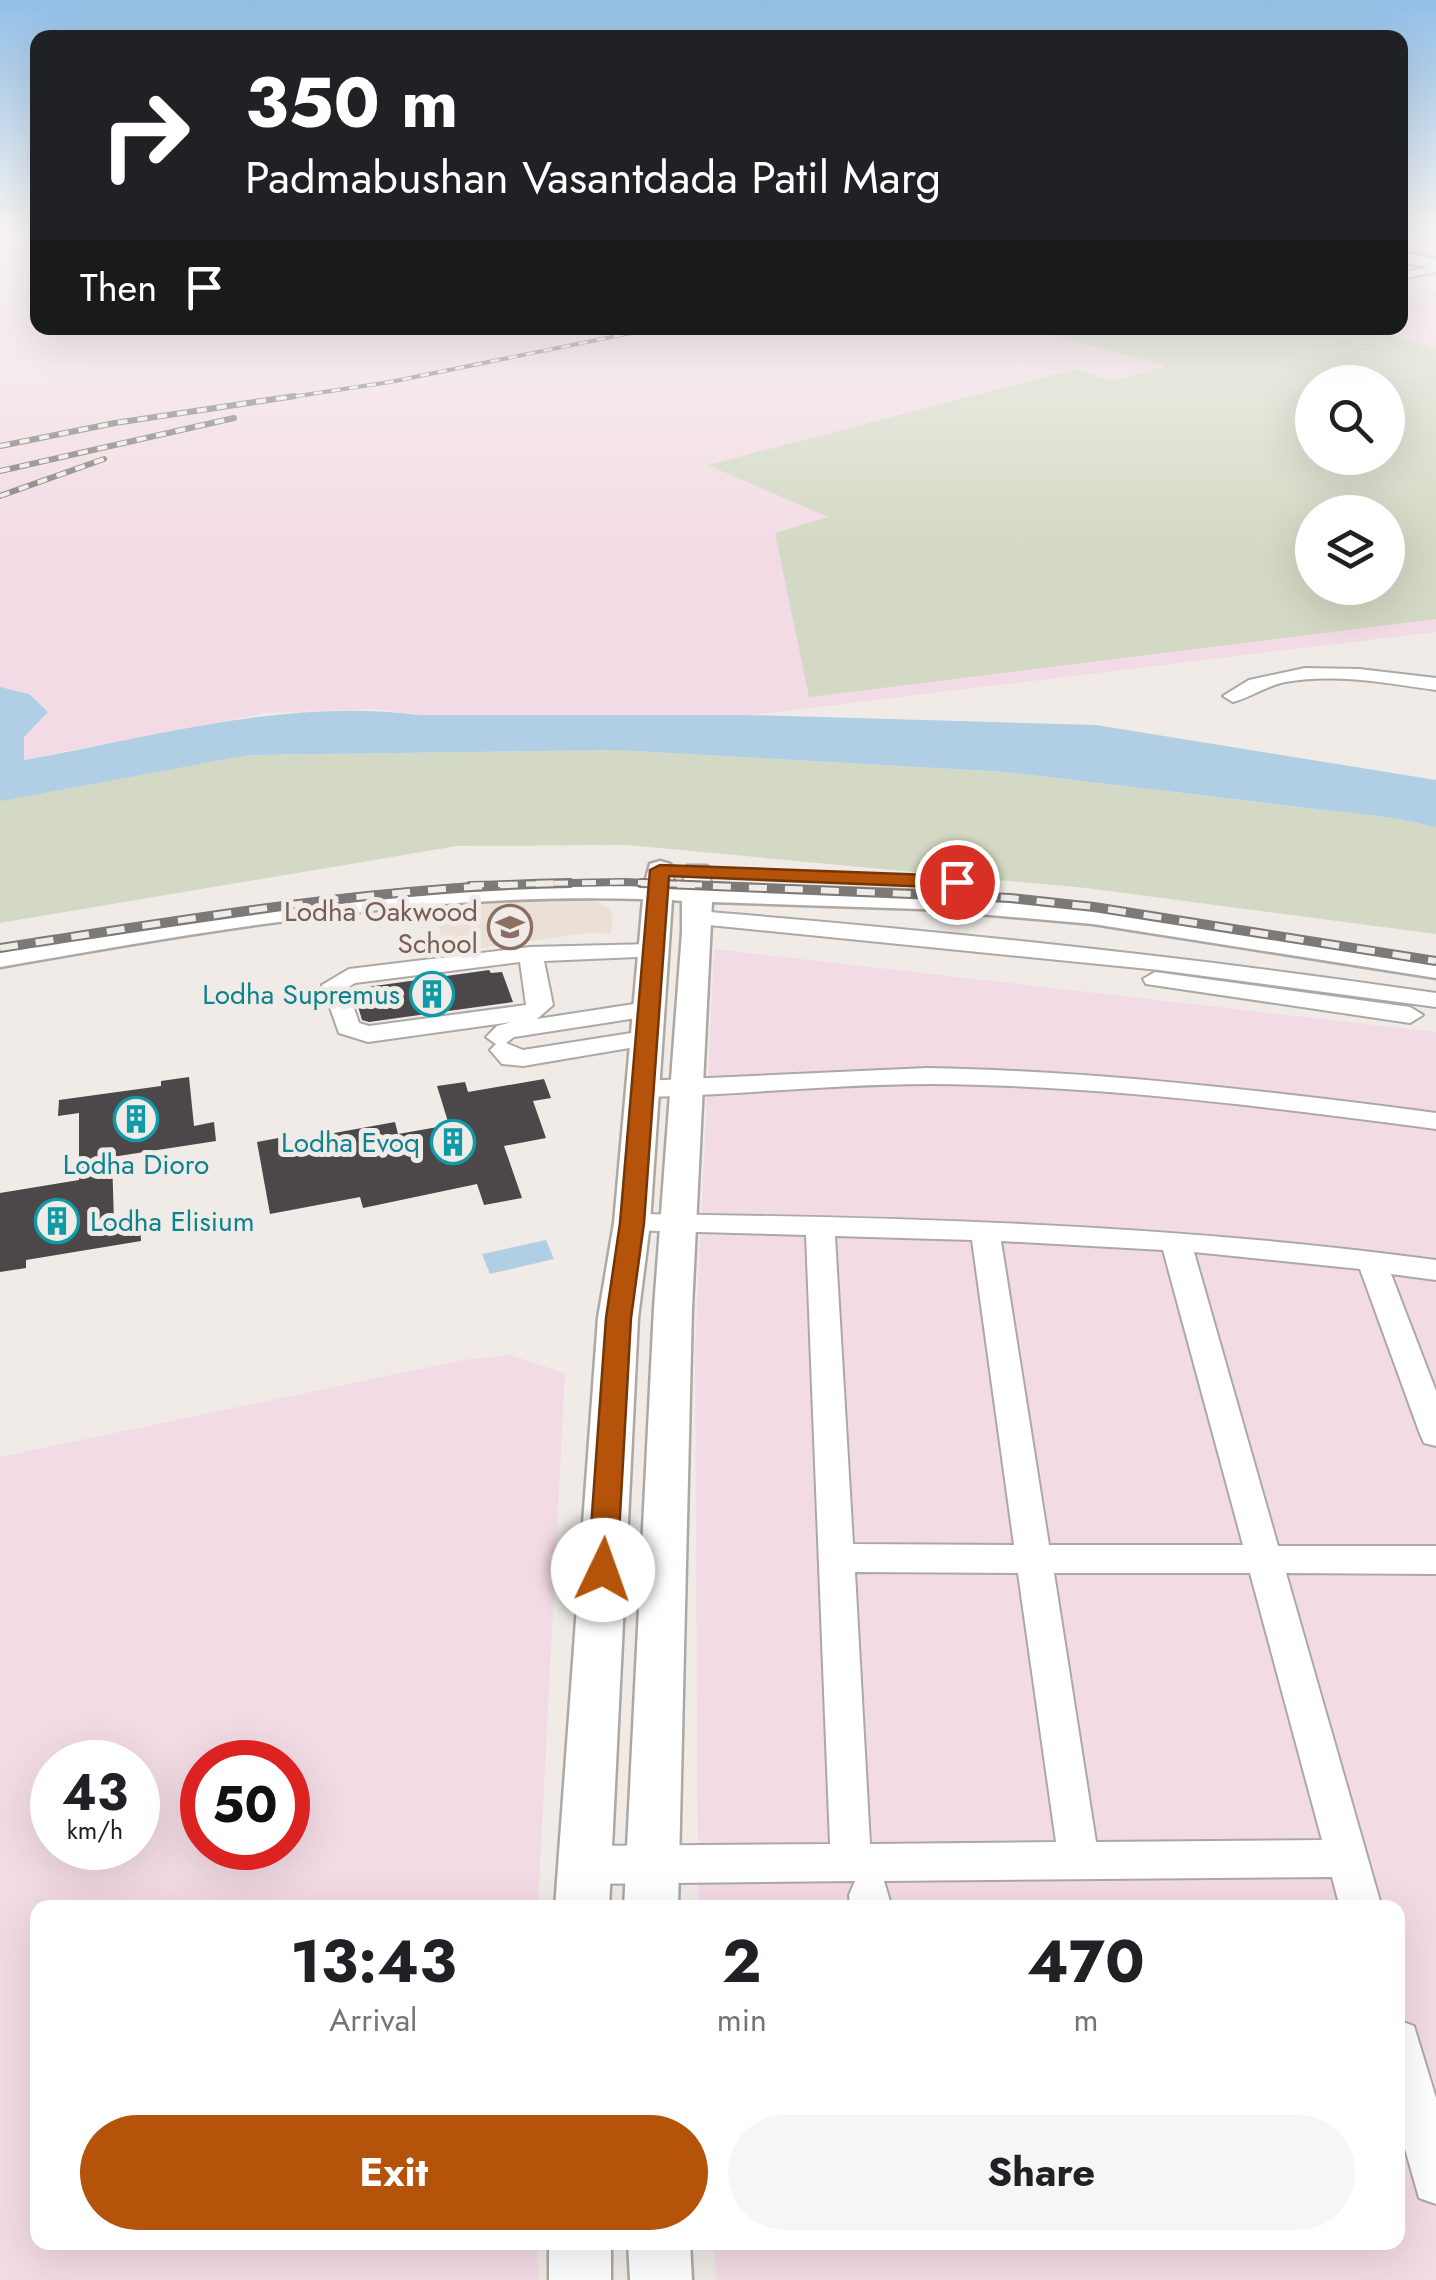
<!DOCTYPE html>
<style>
body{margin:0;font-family:Jost,sans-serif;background:#f6f6f6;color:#202124;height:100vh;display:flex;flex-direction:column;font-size:38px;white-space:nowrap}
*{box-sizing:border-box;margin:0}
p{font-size:32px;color:#757577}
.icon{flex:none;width:55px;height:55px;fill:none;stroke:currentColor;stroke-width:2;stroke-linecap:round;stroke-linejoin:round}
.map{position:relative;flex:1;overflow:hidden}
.side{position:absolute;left:30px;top:1900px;width:1375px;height:350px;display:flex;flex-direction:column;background:#fff;border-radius:20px;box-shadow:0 10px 40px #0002}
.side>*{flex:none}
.guide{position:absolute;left:30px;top:30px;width:1378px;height:305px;border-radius:20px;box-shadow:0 10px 40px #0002;background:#202124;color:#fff;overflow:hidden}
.buttons{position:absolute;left:1295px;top:365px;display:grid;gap:20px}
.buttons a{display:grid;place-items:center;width:110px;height:110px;border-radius:50%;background:#fff;box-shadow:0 10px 40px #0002;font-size:50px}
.speed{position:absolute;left:30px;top:1740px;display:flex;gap:20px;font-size:50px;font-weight:700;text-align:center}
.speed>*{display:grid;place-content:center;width:130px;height:130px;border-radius:50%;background:#fff;box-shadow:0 10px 40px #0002;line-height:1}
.speed small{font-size:25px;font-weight:400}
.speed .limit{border:15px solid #d22;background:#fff;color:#111}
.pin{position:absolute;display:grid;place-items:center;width:85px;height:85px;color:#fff;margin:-42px;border:5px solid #fff;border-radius:50%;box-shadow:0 2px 10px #0007}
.me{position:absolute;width:110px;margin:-55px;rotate:3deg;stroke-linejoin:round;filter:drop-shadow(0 0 8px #0008)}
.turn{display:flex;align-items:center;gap:35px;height:210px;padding:0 50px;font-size:45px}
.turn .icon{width:130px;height:130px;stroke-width:2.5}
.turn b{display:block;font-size:70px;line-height:85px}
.then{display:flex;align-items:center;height:95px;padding:0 50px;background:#0003;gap:20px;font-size:38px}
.eta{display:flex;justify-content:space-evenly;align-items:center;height:170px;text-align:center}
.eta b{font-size:60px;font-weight:700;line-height:70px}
.action{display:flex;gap:20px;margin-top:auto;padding:20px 50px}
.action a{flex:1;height:115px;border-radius:60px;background:#b45309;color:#fff;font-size:40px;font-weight:700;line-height:115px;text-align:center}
.action a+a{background:#f6f6f6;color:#202124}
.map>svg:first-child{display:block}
.built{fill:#eae0d6}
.industrial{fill:#f3dbe5;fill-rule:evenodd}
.green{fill:#d3d9c4;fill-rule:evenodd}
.water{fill:#b1cfe4}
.building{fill:#4c4749}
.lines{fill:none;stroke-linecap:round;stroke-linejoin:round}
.minor-casing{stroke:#ada8a4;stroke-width:4}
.major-casing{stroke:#ada8a4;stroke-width:5}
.highway-casing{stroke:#ada8a4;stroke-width:5}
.minor{fill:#fff;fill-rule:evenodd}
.major{fill:#fff;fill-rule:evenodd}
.highway{fill:#fff;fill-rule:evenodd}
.rail-far3-casing{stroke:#7c7976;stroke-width:4}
.rail-far2-casing{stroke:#7c7976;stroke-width:6}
.rail-far1-casing{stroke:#7c7976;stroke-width:8}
.rail-casing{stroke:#7c7976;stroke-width:10}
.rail-far3{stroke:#f0ebe7;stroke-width:2.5;stroke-dasharray:9;stroke-linecap:butt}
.rail-far2{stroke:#f0ebe7;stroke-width:4;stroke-dasharray:10;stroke-linecap:butt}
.rail-far1{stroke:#f0ebe7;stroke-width:5;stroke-dasharray:14;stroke-linecap:butt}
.rail{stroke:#f0ebe7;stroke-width:6;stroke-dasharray:18;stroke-linecap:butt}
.route{fill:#b45309;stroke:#753606;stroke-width:2.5}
.labels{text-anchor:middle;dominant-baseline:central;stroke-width:10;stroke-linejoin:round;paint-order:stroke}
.education-label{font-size:28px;fill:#785e54;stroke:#f0ebe7;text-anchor:end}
.culture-label{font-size:28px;fill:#0d838f;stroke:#f0ebe7;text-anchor:end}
</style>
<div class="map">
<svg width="1436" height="2280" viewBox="0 0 1436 2280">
<rect width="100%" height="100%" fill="#f0ebe7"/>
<path class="built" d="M 562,894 L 598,902 L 608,908 L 613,915 L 611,934 L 588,933 L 445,953 L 433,902 Z"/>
<g class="industrial">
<path d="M 16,234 L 37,244 L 38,328 L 1400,328 L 1400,283 L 1436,293 L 1436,632 L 751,715 L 418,715 L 375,709 L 266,713 L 0,764 L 0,237 ZM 1312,382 L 1388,382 L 1388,458 L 1312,458 ZM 1312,512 L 1388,512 L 1388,588 L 1312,588 Z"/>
<path d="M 714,949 L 1436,1032 L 1436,2280 L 717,2280 L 713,2243 L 1398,2242 L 1398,1908 L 698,1908 L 695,1348 Z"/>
<path d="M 510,1355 L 565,1373 L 538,1907 L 38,1908 L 38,2242 L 536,2243 L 539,2280 L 0,2280 L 0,1457 L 463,1360 ZM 138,1762 L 138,1848 L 52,1848 L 52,1762 ZM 288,1762 L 288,1848 L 202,1848 L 202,1762 Z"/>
</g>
<g class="green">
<path d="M 1027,328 L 1368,328 L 1436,349 L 1436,619 L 809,697 L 775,533 L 828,517 L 708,465 L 1075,369 L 1111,381 L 1167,366 ZM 1312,382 L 1388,382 L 1388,458 L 1312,458 ZM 1312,512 L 1388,512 L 1388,588 L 1312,588 Z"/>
<path d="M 616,750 L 1006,772 L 1393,818 L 1436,827 L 1436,934 L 1086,888 L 627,845 L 457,846 L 0,923 L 0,800 L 249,755 Z"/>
</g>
<g class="water">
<path d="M 0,687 L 29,694 L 48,712 L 24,737 L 24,760 C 154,737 285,698 418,715 L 750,715 L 1096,725 L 1436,780 L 1436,827 L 1393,818 L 1006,772 L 616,750 L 249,755 L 0,801 Z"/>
<path d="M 546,1240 L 554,1259 L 490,1274 L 482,1254 Z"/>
</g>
<g class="building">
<path d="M 489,970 L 491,973 L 502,972 L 513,1002 L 369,1022 L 362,1020 L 353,989 Z"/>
<path d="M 189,1077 L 194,1126 L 214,1122 L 216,1141 L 112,1157 L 114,1223 L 140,1219 L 141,1241 L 26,1260 L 26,1268 L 0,1272 L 0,1193 L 79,1180 L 79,1113 L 58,1116 L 59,1100 L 161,1086 L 161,1081 Z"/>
<path d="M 544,1079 L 551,1098 L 533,1101 L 546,1138 L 504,1146 L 522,1198 L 484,1205 L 477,1184 L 363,1208 L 360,1197 L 270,1214 L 257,1142 L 289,1136 L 290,1141 L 395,1122 L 398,1134 L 449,1125 L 437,1086 L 465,1082 L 468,1092 Z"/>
</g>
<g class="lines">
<defs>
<g id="minor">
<path d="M 1436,266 L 1436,272 L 1400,279 L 1400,273 Z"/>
<path d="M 1305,668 L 1359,669 L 1436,678 L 1436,690 C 1387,683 1335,673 1285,682 C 1266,686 1251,697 1233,702 L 1223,696 L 1249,680 Z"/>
<path d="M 697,911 C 944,931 1191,957 1436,993 L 1436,1007 L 1159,970 L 689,923 L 685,918 Z"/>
<path d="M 652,944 L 664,951 L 660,956 L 544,961 L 553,1005 L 537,1019 L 647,1002 L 656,1005 L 660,1010 L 656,1015 L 514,1037 L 506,1043 L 523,1050 L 644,1031 L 657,1039 L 653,1044 L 523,1066 L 502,1064 L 490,1050 L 496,1044 L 486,1037 L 497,1026 L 512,1022 L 368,1042 L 339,1033 L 322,985 L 349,969 L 530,947 ZM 520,962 L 526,1005 L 369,1026 L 359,1023 L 347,988 L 355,983 Z"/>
<path d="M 1155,972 L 1410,1007 L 1423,1015 L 1410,1023 L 1146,984 L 1143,979 Z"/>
<path d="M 927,1068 C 1098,1071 1267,1091 1436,1113 L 1436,1129 C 1269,1107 1099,1085 930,1084 C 834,1084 738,1095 642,1097 L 629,1089 L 642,1081 Z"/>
<path d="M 632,1214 C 901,1217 1169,1224 1436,1260 L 1436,1280 L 1391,1274 L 1436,1391 L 1436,1446 L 1424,1443 L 1420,1434 L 1360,1269 L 1194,1252 L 1278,1546 L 1436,1546 L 1436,1574 L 1286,1573 L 1382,1908 L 1340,1908 L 1332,1877 L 884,1881 L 892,1908 L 850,1908 L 849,1895 L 855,1881 L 585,1884 L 571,1878 L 565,1865 L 571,1852 L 585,1846 L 830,1844 L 806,1235 L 622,1230 L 617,1223 L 622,1216 ZM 835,1236 L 972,1240 L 1014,1545 L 853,1544 ZM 1001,1241 L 1163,1250 L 1243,1545 L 1049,1545 ZM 855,1572 L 1018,1573 L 1056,1842 L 870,1844 ZM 1054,1573 L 1250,1573 L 1322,1840 L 1096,1842 Z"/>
<path d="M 1398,2020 L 1414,2026 L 1436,2098 L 1436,2204 L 1419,2198 L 1398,2124 Z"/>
</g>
<g id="major">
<path d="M 660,861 L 670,864 L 674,870 L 673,883 L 683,883 L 687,866 L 707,866 L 711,884 L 921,891 L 1093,906 L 1436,960 L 1436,978 L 1093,924 L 921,909 L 712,902 L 692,1308 L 678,1908 L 624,1908 L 654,1308 L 682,932 L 682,901 L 672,900 L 650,1223 L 638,1318 L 609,1908 L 555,1908 L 598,1318 L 614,1223 L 643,899 C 428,892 211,930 0,967 L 0,949 C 211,912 429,875 645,882 L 650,864 Z"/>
<rect x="549" y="2242" width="62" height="38"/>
<path d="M 628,2242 L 690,2242 L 692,2280 L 630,2280 Z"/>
</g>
<path id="highway" d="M 1400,252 L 1436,259 L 1436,269 L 1400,262 Z"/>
</defs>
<use href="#minor" class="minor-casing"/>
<use href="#major" class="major-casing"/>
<use href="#highway" class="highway-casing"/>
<use href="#minor" class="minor"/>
<use href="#major" class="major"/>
<use href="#highway" class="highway"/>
<defs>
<path id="rail-far3" d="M 278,399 L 390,382 L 656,328"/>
<g id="rail-far2">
<path d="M 0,446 L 115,423 L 295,396"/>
<path d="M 0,471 L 234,418"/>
<path d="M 0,496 L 104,459"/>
</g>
<path id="rail-far1" d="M 470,885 L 623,882 L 702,885"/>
<g id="rail">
<path d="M 641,883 L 1010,898 L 1094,907 L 1436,961"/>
<path d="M 0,948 C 190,919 378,886 570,883"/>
</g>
</defs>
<use href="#rail-far3" class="rail-far3-casing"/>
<use href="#rail-far2" class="rail-far2-casing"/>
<use href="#rail-far1" class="rail-far1-casing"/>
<use href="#rail" class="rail-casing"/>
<use href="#rail-far3" class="rail-far3"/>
<use href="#rail-far2" class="rail-far2"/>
<use href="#rail-far1" class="rail-far1"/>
<use href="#rail" class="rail"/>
</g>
<linearGradient id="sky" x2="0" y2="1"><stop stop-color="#92bfe6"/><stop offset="0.42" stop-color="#f8f6f4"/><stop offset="1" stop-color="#f8f6f4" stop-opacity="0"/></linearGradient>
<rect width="1436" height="552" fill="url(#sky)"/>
<path class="route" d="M 660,865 L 957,876 L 966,882 L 957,888 L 669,876 L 644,1223 L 631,1318 L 617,1570 L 613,1579 L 603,1582 L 592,1579 L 588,1570 L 606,1318 L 620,1223 L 650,870 Z"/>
<defs>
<symbol id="school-ring" viewBox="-11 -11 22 22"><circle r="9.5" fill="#f0ebe7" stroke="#8d6e63" stroke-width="1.5"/><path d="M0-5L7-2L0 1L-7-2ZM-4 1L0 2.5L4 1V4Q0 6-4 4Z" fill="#8d6e63"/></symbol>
<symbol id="building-ring" viewBox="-11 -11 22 22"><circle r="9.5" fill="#f0ebe7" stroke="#0f9aa8" stroke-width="1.5"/><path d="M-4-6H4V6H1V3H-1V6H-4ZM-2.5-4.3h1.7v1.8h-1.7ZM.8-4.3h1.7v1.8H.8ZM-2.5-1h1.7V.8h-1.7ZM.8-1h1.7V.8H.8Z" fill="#0f9aa8"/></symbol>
</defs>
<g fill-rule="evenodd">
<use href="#school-ring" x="485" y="902" width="50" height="50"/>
<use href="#building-ring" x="407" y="969" width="50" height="50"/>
<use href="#building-ring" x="111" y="1094" width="50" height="50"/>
<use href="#building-ring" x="428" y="1117" width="50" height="50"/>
<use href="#building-ring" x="32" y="1196" width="50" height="50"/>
</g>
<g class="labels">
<g class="education-label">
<text x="478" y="911">Lodha Oakwood<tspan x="478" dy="32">School</tspan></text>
</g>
<g class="culture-label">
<text x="400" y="994">Lodha Supremus</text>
<text x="420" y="1142">Lodha Evoq</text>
<text x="136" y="1164" text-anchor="middle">Lodha Dioro</text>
<text x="90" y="1221" text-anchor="start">Lodha Elisium</text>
</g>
</g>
</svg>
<div class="buttons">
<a><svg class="icon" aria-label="search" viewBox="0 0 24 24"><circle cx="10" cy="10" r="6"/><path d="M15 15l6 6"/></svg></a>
<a><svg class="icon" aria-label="layers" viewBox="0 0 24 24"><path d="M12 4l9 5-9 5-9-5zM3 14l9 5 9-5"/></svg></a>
</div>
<div class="speed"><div>43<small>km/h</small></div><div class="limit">50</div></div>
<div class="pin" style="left:957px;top:882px;background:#d93025"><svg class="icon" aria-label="arrive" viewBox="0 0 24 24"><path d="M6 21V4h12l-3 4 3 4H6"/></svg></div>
<svg class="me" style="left:603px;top:1570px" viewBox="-20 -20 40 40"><circle r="19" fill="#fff"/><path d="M0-13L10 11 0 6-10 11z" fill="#b45309"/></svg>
<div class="guide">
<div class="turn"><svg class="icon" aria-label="right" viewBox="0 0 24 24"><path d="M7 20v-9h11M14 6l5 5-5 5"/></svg><div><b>350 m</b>Padmabushan Vasantdada Patil Marg</div></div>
<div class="then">Then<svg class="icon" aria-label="arrive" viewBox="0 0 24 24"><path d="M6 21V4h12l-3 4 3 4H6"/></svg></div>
</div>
<section class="side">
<div class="eta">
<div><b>13:43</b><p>Arrival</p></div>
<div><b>2</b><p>min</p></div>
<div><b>470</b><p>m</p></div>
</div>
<div class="action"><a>Exit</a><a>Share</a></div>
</section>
</div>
